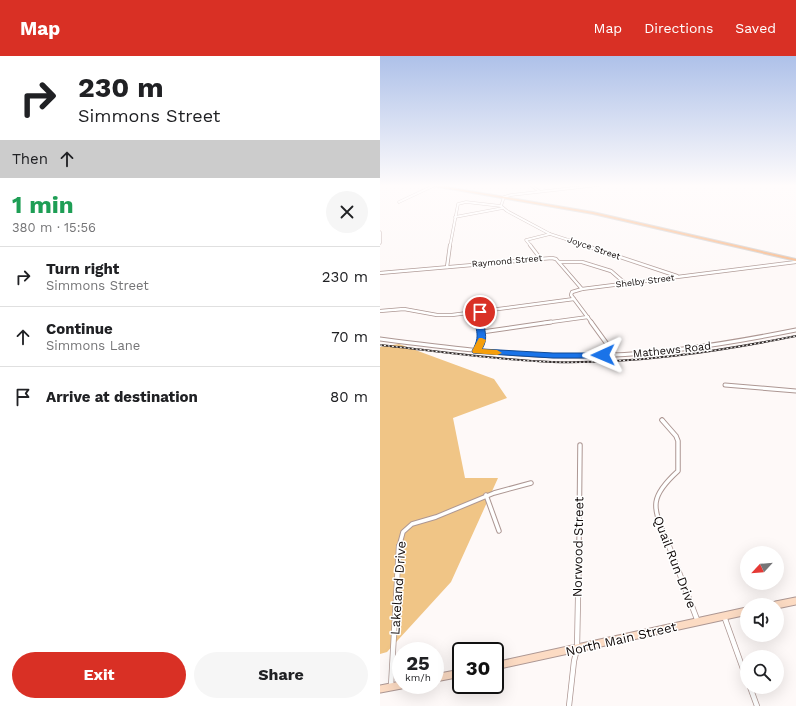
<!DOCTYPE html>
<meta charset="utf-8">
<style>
body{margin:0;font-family:"Work Sans",sans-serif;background:#f6f6f6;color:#202124;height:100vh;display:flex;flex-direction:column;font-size:15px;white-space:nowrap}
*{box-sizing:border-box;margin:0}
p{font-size:13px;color:#757577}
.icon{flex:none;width:22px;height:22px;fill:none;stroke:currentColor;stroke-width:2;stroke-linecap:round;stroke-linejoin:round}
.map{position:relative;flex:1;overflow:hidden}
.panel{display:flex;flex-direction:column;background:#fff;width:380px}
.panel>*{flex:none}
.hud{background:#fff;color:#202124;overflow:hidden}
.needle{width:26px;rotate:244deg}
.controls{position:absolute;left:360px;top:490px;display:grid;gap:8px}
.controls a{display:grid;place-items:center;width:44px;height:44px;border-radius:50%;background:#fff;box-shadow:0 4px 16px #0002;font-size:20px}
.speed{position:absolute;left:12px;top:586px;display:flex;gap:8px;font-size:20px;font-weight:700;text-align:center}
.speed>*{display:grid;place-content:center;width:52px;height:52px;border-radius:50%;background:#fff;box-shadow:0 4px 16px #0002;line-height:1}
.speed small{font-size:10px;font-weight:400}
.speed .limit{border:2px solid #111;border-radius:6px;background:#fff;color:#111}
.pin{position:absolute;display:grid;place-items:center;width:34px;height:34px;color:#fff;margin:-17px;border:2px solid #fff;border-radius:50%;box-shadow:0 1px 4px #0007}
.me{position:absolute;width:44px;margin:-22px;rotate:269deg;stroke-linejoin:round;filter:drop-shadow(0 0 3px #0008)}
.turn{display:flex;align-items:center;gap:14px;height:84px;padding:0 12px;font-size:18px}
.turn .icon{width:52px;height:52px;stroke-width:2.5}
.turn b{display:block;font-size:28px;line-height:34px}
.then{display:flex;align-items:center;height:38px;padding:0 12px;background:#0003;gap:8px;font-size:15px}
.round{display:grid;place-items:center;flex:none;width:42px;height:42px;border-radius:21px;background:#f6f6f6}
.headline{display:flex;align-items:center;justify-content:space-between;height:68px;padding:0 12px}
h1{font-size:24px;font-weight:700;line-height:30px;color:#1e9e55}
.primary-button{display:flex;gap:8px;margin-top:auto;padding:8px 12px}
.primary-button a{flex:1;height:46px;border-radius:24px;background:#d93025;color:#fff;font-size:16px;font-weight:700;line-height:46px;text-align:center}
.primary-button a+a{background:#f6f6f6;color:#202124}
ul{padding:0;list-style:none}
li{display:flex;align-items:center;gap:12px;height:60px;padding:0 12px;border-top:1px solid #e0e0e0}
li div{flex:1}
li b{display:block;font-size:15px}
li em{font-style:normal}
header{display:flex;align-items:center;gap:24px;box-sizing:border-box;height:56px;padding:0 20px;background:#d93025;color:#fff}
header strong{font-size:19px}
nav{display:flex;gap:22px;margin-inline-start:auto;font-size:14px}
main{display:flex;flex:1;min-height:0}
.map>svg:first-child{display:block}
.green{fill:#f0c586}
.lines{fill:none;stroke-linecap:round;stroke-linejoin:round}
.street-far4-casing{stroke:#ad9793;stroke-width:3}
.street-far3-casing{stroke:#ad9793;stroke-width:4}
.street-far2-casing{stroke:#ad9793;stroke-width:5}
.street-far1-casing{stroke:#ad9793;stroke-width:5.5}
.street-casing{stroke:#ad9793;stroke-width:6}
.secondary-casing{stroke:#ad9793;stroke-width:9}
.primary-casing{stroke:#d4d3d3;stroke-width:2}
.street-far4{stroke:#fff;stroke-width:2}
.street-far3{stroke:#fff;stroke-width:2.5}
.street-far2{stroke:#fff;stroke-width:3}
.street-far1{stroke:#fff;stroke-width:3.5}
.street{stroke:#fff;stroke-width:4.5}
.secondary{stroke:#fcdbc3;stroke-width:7}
.primary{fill:#f9b888;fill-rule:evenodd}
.rail-casing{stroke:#332c2b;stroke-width:2}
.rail{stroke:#fff;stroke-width:1;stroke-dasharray:2;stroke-linecap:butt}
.route{fill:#1a73e8;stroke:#114b97}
.slow{fill:#f59e0b}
.labels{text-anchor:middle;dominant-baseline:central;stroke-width:3;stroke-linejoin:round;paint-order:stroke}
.far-street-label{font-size:9px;fill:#110a09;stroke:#fff}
.street-label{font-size:11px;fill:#110a09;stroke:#fff}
.near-street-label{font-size:13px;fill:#110a09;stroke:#fff}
</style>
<header>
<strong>Map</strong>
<nav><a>Map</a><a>Directions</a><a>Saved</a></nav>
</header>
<main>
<section class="panel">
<div class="hud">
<div class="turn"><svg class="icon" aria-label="right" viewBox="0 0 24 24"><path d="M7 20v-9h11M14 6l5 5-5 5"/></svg><div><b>230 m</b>Simmons Street</div></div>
<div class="then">Then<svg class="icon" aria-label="ahead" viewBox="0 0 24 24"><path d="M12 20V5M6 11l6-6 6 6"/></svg></div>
</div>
<div class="headline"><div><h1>1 min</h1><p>380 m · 15:56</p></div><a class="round"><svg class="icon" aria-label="close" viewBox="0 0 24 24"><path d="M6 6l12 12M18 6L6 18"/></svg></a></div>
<ul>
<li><svg class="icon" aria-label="right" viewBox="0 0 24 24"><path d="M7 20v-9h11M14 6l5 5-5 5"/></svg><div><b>Turn right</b><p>Simmons Street</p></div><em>230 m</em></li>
<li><svg class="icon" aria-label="ahead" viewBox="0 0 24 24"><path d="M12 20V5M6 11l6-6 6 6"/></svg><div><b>Continue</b><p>Simmons Lane</p></div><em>70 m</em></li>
<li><svg class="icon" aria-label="arrive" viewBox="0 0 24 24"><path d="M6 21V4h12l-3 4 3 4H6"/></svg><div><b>Arrive at destination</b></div><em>80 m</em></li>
</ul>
<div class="primary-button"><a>Exit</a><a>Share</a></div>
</section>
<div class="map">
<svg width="416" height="650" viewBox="0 0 416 650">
<rect width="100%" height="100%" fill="#fef9f8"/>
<path class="green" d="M 19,288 L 114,323 L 127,342 L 73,362 L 85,422 L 118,422 L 71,526 L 7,596 L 0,598 L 0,291 Z"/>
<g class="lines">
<defs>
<g id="street-far4">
<path d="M 152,130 L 159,135"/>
<path d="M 19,146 L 53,130"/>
<path d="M 75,161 L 123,152"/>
<path d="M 0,176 L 0,187"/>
<path d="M 70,190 L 78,148 L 86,146 L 121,150"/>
<path d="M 151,190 L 146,184 L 170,178"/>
<path d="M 207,190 L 170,178 L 127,155 L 121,150 L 124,141 L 131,139 L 219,129"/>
</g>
<g id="street-far3">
<path d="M 150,189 L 160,202"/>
<path d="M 204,189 L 297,220"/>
<path d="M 179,206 L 202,206 L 231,215 L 246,228"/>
<path d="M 67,211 L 70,189"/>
<path d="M 0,217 L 172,202 L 176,203 L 202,233"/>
<path d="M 0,255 L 24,253 L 57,259 L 72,259 L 194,243"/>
<path d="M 100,256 L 101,267"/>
<path d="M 164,267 L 208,261"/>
<path d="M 212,267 L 191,239 L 192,236 L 202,233 L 416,206"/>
</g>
<g id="street-far2">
<path d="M 211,266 L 235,299"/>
<path d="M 102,276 L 171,266"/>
<path d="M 0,283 C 62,291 125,299 187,300 C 265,301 341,289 416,274"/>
<path d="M 96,295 L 102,286 L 101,266"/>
<path d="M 345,329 L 416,335"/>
<path d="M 282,364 L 283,365"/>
</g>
<g id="street-far1">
<path d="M 282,364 L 296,380 L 298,385 L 298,415 C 265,445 275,453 289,491"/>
<path d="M 106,439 L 119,475"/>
<path d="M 19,491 L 23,476 L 32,468 L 56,461 L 114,437 L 151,427"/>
<path d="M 199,491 L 200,389"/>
</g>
<g id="street">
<path d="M 289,490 L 318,566"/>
<path d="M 344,560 L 367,624"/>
<path d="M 11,630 L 19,490"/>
<path d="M 370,631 L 377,650"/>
<path d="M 189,650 L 194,605 L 197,593 L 199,490"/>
</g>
<g id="secondary">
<path d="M 396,549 L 416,545"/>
<path d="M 115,610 L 367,555"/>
<path d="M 55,622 L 81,617"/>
<path d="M 0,633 L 21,629"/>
</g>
<path id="primary" d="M 55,129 L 213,156 L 416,203 L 416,205 L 213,158 L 47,129 Z"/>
</defs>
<use href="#street-far4" class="street-far4-casing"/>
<use href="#street-far3" class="street-far3-casing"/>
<use href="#street-far2" class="street-far2-casing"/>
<use href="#street-far1" class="street-far1-casing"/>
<use href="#street" class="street-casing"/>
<use href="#secondary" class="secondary-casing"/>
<use href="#primary" class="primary-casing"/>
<use href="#street-far4" class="street-far4"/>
<use href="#street-far3" class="street-far3"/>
<use href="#street-far2" class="street-far2"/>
<use href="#street-far1" class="street-far1"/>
<use href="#street" class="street"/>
<use href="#secondary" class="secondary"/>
<use href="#primary" class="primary"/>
<defs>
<path id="rail" d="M 0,289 C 57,295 115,304 172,306 C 254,308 336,296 416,280"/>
</defs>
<use href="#rail" class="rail-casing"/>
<use href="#rail" class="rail"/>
</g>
<linearGradient id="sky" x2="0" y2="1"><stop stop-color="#aec1e9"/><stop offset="0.59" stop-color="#fffcfc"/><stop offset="1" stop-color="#fffcfc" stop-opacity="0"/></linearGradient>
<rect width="416" height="220" fill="url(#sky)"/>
<path class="route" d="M 97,254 L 102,254 C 104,259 103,263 104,267 C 105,278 108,283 102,293 L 173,297 L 223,297 L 227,299 L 223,302 L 173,302 L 93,297 L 92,295 C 104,275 90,271 97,254 Z"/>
<path class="slow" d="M 99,282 L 102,282 L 106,284 L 102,293 L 117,294 L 122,297 L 117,299 L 93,297 L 92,295 Z"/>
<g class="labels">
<g class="far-street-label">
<text transform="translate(214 192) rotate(19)">Joyce Street</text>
<text transform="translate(127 205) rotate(-5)">Raymond Street</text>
<text transform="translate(265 225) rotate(-7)">Shelby Street</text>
</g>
<g class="street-label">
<text transform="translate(292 294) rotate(-6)">Mathews Road</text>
</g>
<g class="near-street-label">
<text transform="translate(198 491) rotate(-89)">Norwood Street</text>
<text transform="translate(295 506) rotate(69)">Quail Run Drive</text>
<text transform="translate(18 532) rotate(-86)">Lakeland Drive</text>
<text transform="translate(241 583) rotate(-13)">North Main Street</text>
</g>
</g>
</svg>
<div class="controls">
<a><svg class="needle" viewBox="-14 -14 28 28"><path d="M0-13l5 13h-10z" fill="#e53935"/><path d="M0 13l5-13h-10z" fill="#757577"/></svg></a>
<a><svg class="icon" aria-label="sound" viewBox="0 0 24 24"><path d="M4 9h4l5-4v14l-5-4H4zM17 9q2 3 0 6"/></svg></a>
<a><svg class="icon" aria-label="search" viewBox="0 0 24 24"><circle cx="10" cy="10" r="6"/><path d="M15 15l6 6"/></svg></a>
</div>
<div class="speed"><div>25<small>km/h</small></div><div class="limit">30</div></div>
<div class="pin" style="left:100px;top:256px;background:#d93025"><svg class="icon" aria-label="arrive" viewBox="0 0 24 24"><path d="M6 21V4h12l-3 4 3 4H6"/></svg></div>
<svg class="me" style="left:223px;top:299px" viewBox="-20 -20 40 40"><path d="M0-17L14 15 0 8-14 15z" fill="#1a73e8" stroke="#fff" stroke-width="4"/></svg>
</div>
</main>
